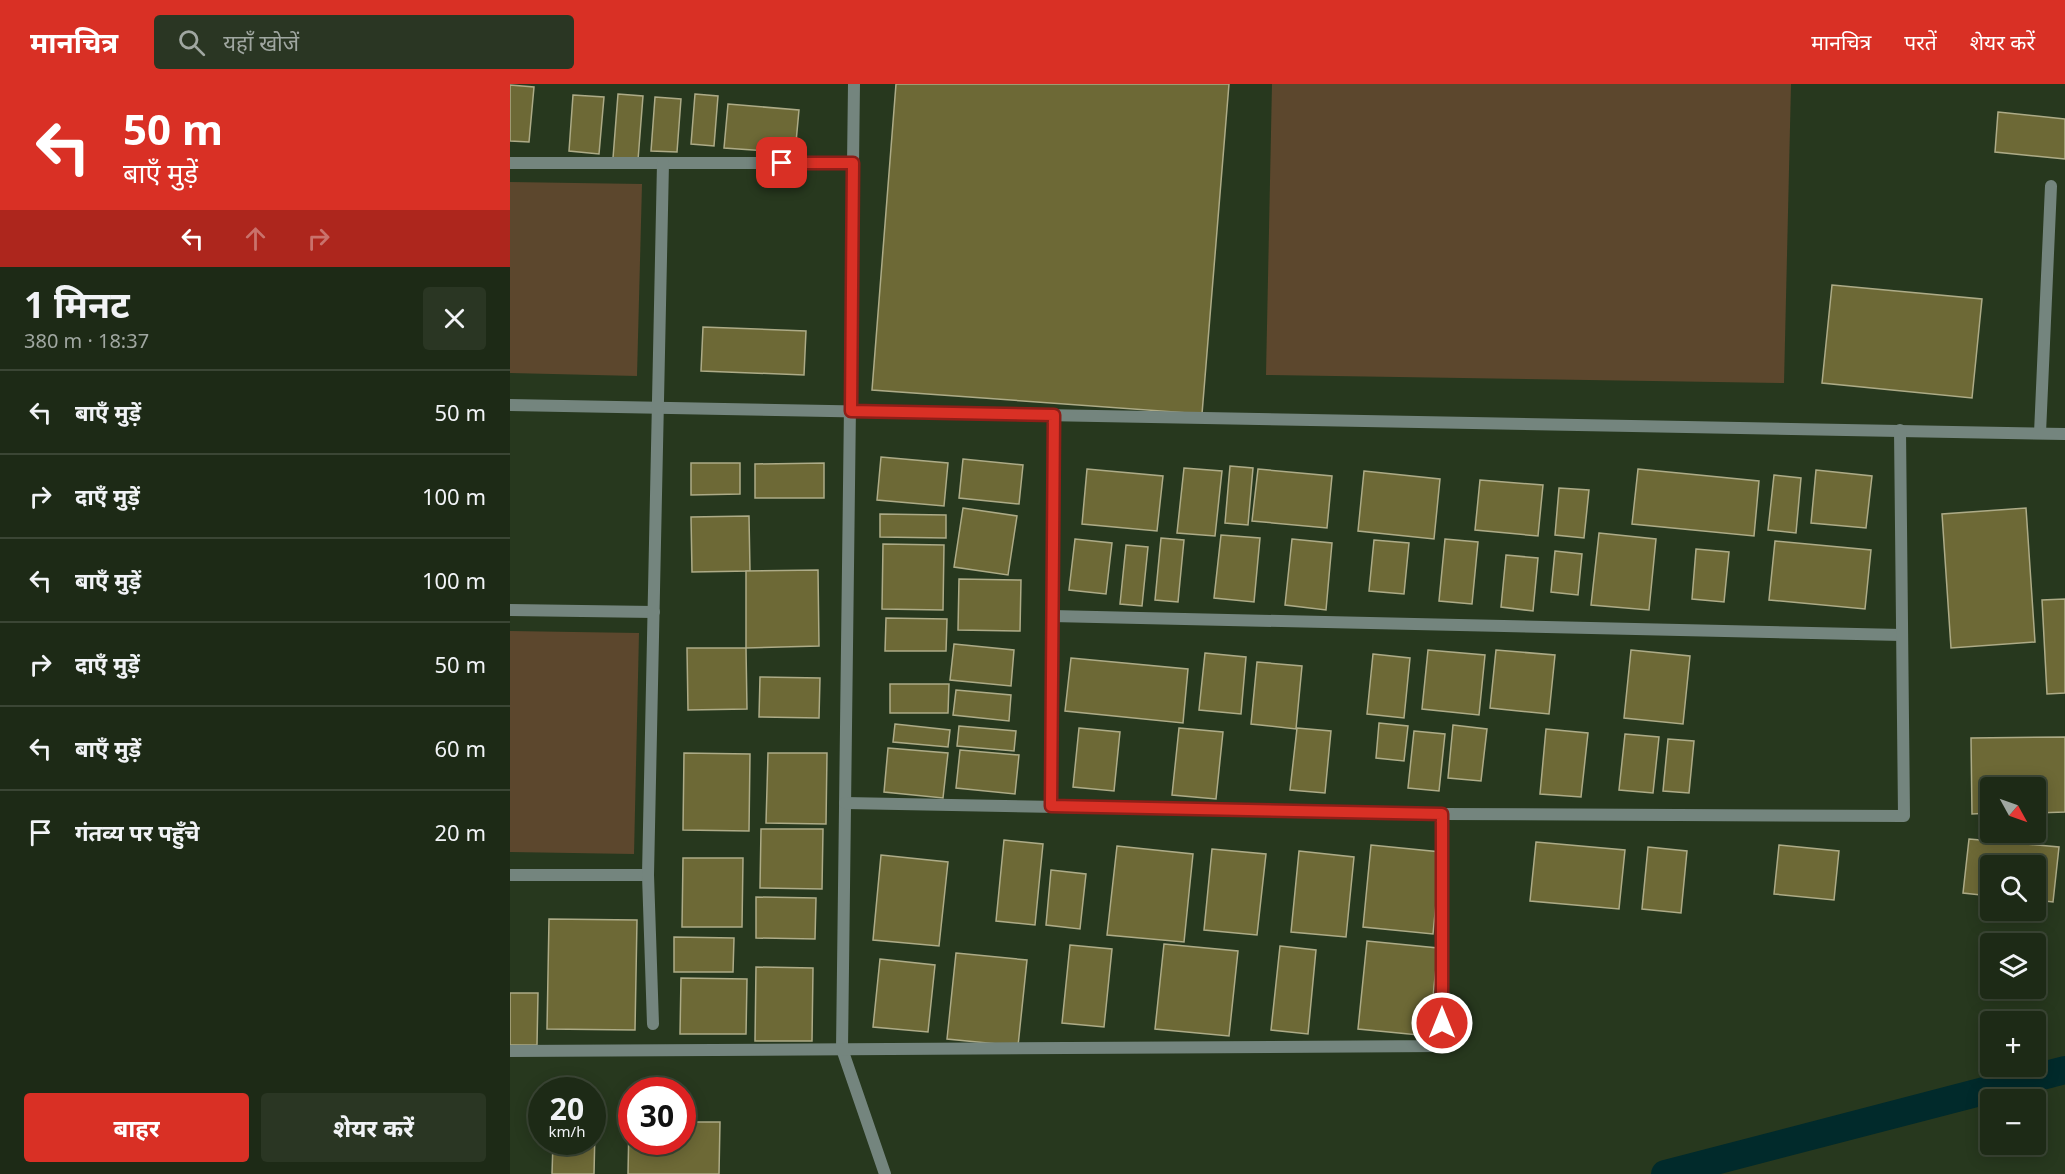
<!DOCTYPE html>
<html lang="hi">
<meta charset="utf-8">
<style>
body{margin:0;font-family:"Noto Sans","Noto Sans Devanagari",sans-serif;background:#2a3623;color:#f1f3f6;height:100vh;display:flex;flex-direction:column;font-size:22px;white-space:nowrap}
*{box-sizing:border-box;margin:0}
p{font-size:20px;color:#a0a7a1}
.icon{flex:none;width:33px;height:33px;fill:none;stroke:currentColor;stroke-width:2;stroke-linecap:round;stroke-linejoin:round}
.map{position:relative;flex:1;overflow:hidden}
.panel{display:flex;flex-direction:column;background:#1d2a16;width:510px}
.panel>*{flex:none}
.hud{background:#d93025;color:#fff;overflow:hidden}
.needle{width:39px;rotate:130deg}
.buttons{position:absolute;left:1470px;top:693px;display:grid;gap:12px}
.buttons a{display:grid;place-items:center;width:66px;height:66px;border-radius:6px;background:#1d2a16;box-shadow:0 3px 15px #0003,0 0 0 2px #3b4635;font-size:30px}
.speed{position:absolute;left:18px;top:993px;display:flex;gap:12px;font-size:30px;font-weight:700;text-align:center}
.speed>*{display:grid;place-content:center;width:78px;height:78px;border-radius:50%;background:#1d2a16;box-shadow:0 3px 15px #0003,0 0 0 2px #3b4635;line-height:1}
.speed small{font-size:15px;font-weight:400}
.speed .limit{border:9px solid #d22;background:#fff;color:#111}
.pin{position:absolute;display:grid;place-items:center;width:51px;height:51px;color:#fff;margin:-26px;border-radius:12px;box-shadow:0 3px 9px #0006}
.me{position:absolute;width:66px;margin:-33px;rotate:0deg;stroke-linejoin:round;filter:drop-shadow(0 0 4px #0008)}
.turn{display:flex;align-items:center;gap:21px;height:126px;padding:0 24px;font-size:27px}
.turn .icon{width:78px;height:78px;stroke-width:2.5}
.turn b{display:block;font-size:42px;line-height:51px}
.lanes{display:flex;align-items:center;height:57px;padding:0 24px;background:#0003;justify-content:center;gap:30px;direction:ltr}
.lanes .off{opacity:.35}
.round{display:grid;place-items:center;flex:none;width:63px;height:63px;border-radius:6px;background:#2a3623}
.overview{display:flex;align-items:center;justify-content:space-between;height:102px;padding:0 24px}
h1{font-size:36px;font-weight:700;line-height:45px}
.cta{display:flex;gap:12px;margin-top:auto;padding:12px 24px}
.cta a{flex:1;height:69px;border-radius:6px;background:#d93025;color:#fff;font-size:24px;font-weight:700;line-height:69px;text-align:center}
.cta a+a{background:#2a3623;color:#f1f3f6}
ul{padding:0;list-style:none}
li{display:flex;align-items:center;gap:18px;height:84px;padding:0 24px;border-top:2px solid #3b4635}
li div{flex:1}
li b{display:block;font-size:22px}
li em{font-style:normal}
header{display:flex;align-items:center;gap:36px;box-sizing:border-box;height:84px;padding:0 30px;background:#d93025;color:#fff}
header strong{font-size:28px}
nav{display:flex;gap:33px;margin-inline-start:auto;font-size:21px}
.search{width:420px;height:54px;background:#2a3623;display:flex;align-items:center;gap:15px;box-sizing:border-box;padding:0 21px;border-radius:6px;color:#a0a7a1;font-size:22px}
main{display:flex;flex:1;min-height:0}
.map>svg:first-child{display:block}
.green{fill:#5c472d}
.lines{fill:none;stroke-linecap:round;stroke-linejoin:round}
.canal{stroke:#012a2b;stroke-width:28}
.building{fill:#6d6936;stroke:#adab87;stroke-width:1.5}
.service{stroke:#74857e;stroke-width:12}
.minor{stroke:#74857e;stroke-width:12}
.route-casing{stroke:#8d1f18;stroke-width:15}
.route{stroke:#d93025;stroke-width:10}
</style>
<header>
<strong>मानचित्र</strong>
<div class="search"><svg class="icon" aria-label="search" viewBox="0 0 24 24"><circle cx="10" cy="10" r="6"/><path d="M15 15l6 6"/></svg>यहाँ खोजें</div>
<nav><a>मानचित्र</a><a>परतें</a><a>शेयर करें</a></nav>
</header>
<main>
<section class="panel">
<div class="hud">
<div class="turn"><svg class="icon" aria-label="left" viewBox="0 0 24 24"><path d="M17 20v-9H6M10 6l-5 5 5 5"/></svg><div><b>50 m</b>बाएँ मुड़ें</div></div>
<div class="lanes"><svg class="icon" aria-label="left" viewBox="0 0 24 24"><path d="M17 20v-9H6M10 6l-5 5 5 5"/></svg><svg class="icon off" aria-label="ahead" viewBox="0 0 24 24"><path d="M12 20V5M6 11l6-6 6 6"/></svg><svg class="icon off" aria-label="right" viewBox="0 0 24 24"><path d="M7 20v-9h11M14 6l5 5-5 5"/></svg></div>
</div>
<div class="overview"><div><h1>1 मिनट</h1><p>380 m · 18:37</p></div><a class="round"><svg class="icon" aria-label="close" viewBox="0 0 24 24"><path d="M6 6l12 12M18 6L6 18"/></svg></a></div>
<ul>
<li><svg class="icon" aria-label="left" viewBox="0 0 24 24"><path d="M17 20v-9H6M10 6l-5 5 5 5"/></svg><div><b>बाएँ मुड़ें</b></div><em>50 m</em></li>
<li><svg class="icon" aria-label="right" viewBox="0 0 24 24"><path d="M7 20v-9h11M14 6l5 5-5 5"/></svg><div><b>दाएँ मुड़ें</b></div><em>100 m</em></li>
<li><svg class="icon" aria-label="left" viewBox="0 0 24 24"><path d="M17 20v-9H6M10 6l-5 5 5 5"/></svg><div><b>बाएँ मुड़ें</b></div><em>100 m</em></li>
<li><svg class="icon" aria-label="right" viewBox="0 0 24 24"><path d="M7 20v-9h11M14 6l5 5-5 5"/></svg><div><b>दाएँ मुड़ें</b></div><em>50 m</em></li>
<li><svg class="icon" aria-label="left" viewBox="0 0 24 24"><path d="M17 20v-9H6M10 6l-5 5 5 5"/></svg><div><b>बाएँ मुड़ें</b></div><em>60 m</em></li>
<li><svg class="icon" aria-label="arrive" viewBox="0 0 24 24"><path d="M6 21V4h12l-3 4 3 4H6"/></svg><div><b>गंतव्य पर पहुँचे</b></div><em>20 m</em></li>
</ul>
<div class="cta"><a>बाहर</a><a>शेयर करें</a></div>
</section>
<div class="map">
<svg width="1555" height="1090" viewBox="0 0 1555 1090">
<rect width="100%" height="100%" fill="#27381e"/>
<g class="green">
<path d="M 762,0 L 1281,0 L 1274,299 L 756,291 Z"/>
<path d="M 0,98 L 132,100 L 127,292 L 0,289 Z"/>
<path d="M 0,547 L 129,549 L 124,770 L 0,768 Z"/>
</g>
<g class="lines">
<path class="canal" d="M 1155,1090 L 1555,986"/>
</g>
<g class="building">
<path d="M 386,0 L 719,0 L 692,330 L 362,306 Z"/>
<path d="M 0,1 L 24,3 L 19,58 L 0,57 Z"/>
<path d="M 108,10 L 133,12 L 128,76 L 103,74 Z"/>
<path d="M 185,10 L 208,12 L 204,62 L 181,60 Z"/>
<path d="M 63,11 L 94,13 L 89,70 L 59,67 Z"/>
<path d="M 145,13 L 171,15 L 167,68 L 141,67 Z"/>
<path d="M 218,20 L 289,26 L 285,69 L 214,64 Z"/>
<path d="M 1488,28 L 1555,35 L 1555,75 L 1485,68 Z"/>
<path d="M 1322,201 L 1472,215 L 1462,314 L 1312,299 Z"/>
<path d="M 193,243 L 296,247 L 294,291 L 191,287 Z"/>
<path d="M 371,373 L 438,379 L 434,422 L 367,416 Z"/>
<path d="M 453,375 L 513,381 L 509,420 L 449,414 Z"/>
<path d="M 181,379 L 230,379 L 230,410 L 181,411 Z"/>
<path d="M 314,379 L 314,414 L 245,414 L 245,380 Z"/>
<path d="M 720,382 L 743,384 L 738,441 L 715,439 Z"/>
<path d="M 674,384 L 712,387 L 705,452 L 667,449 Z"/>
<path d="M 577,385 L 653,392 L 647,447 L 572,440 Z"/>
<path d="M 748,385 L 822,392 L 817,444 L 742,437 Z"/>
<path d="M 1128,385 L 1249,397 L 1244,452 L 1122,440 Z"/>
<path d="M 1306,386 L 1362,392 L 1356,444 L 1301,439 Z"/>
<path d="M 854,387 L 930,395 L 924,455 L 848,447 Z"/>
<path d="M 1264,391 L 1291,394 L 1286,449 L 1258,446 Z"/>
<path d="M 970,396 L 1033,401 L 1028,452 L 965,446 Z"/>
<path d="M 1049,404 L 1079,406 L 1074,454 L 1045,451 Z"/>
<path d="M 453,424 L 507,432 L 498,491 L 444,483 Z"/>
<path d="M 1516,424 L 1525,558 L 1441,564 L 1432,430 Z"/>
<path d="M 370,430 L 436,431 L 436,454 L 370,453 Z"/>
<path d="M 239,432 L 240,487 L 182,488 L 181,433 Z"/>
<path d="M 1089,449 L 1146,455 L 1139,526 L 1081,521 Z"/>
<path d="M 711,451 L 750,454 L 744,518 L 704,514 Z"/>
<path d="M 651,454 L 674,456 L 668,518 L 645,516 Z"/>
<path d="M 565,455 L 602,459 L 596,510 L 559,506 Z"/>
<path d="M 782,455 L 822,459 L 816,526 L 775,521 Z"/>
<path d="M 935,455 L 968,458 L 962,520 L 929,517 Z"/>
<path d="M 864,456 L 899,459 L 894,510 L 859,507 Z"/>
<path d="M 1265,457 L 1361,466 L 1355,525 L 1259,516 Z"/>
<path d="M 373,460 L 434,461 L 433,526 L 372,525 Z"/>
<path d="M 616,461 L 638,463 L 632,522 L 610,520 Z"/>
<path d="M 1186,465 L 1219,468 L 1214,518 L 1182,515 Z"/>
<path d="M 1045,467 L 1072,470 L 1068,511 L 1041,508 Z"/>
<path d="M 996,471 L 1028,474 L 1023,527 L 991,523 Z"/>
<path d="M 308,486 L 309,562 L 236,564 L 236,487 Z"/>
<path d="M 449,495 L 511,496 L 510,547 L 448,546 Z"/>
<path d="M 1555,515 L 1555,609 L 1537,610 L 1532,516 Z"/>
<path d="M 376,534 L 437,535 L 436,567 L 375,567 Z"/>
<path d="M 444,560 L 504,566 L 501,602 L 440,596 Z"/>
<path d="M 177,564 L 236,564 L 237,625 L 178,626 Z"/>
<path d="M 918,566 L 975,571 L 969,631 L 912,625 Z"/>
<path d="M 986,566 L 1045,571 L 1039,630 L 980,624 Z"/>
<path d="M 1121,566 L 1180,572 L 1173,640 L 1114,634 Z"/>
<path d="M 695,569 L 736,573 L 731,630 L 689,626 Z"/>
<path d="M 863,570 L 900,574 L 894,634 L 857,630 Z"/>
<path d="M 561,574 L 678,585 L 673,639 L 555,627 Z"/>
<path d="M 747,578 L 792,582 L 786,645 L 741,640 Z"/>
<path d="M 250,593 L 310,594 L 309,634 L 249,633 Z"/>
<path d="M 380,600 L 439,600 L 438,629 L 380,629 Z"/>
<path d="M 446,606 L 501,611 L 499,637 L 443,631 Z"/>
<path d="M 869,639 L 898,642 L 894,677 L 866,674 Z"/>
<path d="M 385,640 L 440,646 L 438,663 L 383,658 Z"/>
<path d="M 943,641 L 977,645 L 971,697 L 938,694 Z"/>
<path d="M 449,642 L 506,647 L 504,667 L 447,662 Z"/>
<path d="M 569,644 L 610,648 L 604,707 L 563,703 Z"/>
<path d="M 669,644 L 713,648 L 706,715 L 662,711 Z"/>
<path d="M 787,644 L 821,647 L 815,709 L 780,706 Z"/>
<path d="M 1036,645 L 1078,649 L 1071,713 L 1030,710 Z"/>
<path d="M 904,647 L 935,650 L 929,707 L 898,704 Z"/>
<path d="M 1115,650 L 1149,653 L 1143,709 L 1109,706 Z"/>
<path d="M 1555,653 L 1555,728 L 1526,729 L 1526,704 L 1480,704 L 1480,729 L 1462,730 L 1461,654 Z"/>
<path d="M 1158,655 L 1184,657 L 1179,709 L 1153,707 Z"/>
<path d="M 378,664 L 438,669 L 433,714 L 374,708 Z"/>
<path d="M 450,666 L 509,671 L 505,710 L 446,704 Z"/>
<path d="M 174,669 L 240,670 L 239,747 L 173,746 Z"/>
<path d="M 258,669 L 317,669 L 316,740 L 256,739 Z"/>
<path d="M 251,745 L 313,745 L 312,805 L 250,804 Z"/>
<path d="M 1459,755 L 1549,763 L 1543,818 L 1526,816 L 1526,782 L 1480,782 L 1480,812 L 1453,809 Z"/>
<path d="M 494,756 L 533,760 L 525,841 L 486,837 Z"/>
<path d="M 1026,758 L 1115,766 L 1109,825 L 1020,817 Z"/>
<path d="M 861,761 L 931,768 L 923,850 L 853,843 Z"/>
<path d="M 1269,761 L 1329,767 L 1324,816 L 1264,810 Z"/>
<path d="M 607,762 L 683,770 L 674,858 L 597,851 Z"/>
<path d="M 1138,763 L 1177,767 L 1171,829 L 1132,825 Z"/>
<path d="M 702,765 L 756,770 L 747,851 L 694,846 Z"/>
<path d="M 789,767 L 844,773 L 836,853 L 781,848 Z"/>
<path d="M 371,771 L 438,778 L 429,862 L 363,856 Z"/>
<path d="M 173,774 L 233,774 L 232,843 L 172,843 Z"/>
<path d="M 541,786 L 576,790 L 570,845 L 536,841 Z"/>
<path d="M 246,813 L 306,814 L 305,855 L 246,854 Z"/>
<path d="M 39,835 L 127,836 L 125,946 L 37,945 Z"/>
<path d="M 164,853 L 224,854 L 223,888 L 164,888 Z"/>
<path d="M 857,857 L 928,864 L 919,952 L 848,945 Z"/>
<path d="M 654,860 L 728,867 L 719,952 L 645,945 Z"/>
<path d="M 560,861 L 602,865 L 594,943 L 552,939 Z"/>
<path d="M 770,862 L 806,866 L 798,950 L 761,946 Z"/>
<path d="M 446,869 L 517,876 L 508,962 L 437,955 Z"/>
<path d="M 370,875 L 425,881 L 418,948 L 363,943 Z"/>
<path d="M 246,883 L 303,884 L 302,957 L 245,957 Z"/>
<path d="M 171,894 L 237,895 L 236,950 L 170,950 Z"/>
<path d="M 0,909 L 28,909 L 27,961 L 0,961 Z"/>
<path d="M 119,1037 L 122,1037 L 122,1058 L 172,1058 L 172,1038 L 210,1038 L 209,1090 L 118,1090 Z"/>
<path d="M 82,1045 L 85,1045 L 84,1090 L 42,1090 L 43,1058 L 82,1058 Z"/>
</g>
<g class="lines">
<g class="service">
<path d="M 0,79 L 343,79"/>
<path d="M 1530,349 L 1541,102"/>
</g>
<g class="minor">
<path d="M 344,0 L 332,965 L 375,1090"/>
<path d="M 0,321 L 1555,350"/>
<path d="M 0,526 L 144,528"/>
<path d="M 542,532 L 1392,551"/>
<path d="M 335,719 L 932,730 L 1394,732 L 1390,346"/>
<path d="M 541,722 L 544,331"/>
<path d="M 0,791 L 138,791"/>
<path d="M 143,940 L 138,791 L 153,79"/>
<path d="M 0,967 L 932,962 L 932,730"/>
</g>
</g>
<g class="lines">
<defs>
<path id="route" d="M 272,79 L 343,79 L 341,327 L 544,331 L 541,722 L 932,730 L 932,939"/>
</defs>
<use href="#route" class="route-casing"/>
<use href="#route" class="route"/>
</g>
</svg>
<div class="buttons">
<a><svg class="needle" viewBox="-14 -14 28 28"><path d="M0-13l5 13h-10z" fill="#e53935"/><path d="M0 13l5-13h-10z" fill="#a0a7a1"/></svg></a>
<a><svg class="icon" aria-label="search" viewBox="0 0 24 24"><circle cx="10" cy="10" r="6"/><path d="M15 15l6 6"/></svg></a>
<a><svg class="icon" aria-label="layers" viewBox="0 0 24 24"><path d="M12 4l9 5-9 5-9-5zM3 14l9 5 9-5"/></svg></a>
<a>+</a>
<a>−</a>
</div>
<div class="speed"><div>20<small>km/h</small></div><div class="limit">30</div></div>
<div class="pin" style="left:272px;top:79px;background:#d93025"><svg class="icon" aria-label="arrive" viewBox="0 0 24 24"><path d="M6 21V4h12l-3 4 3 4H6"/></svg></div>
<svg class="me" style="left:932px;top:939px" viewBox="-20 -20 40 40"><circle r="17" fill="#d93025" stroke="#fff" stroke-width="3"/><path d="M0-11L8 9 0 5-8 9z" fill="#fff"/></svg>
</div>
</main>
